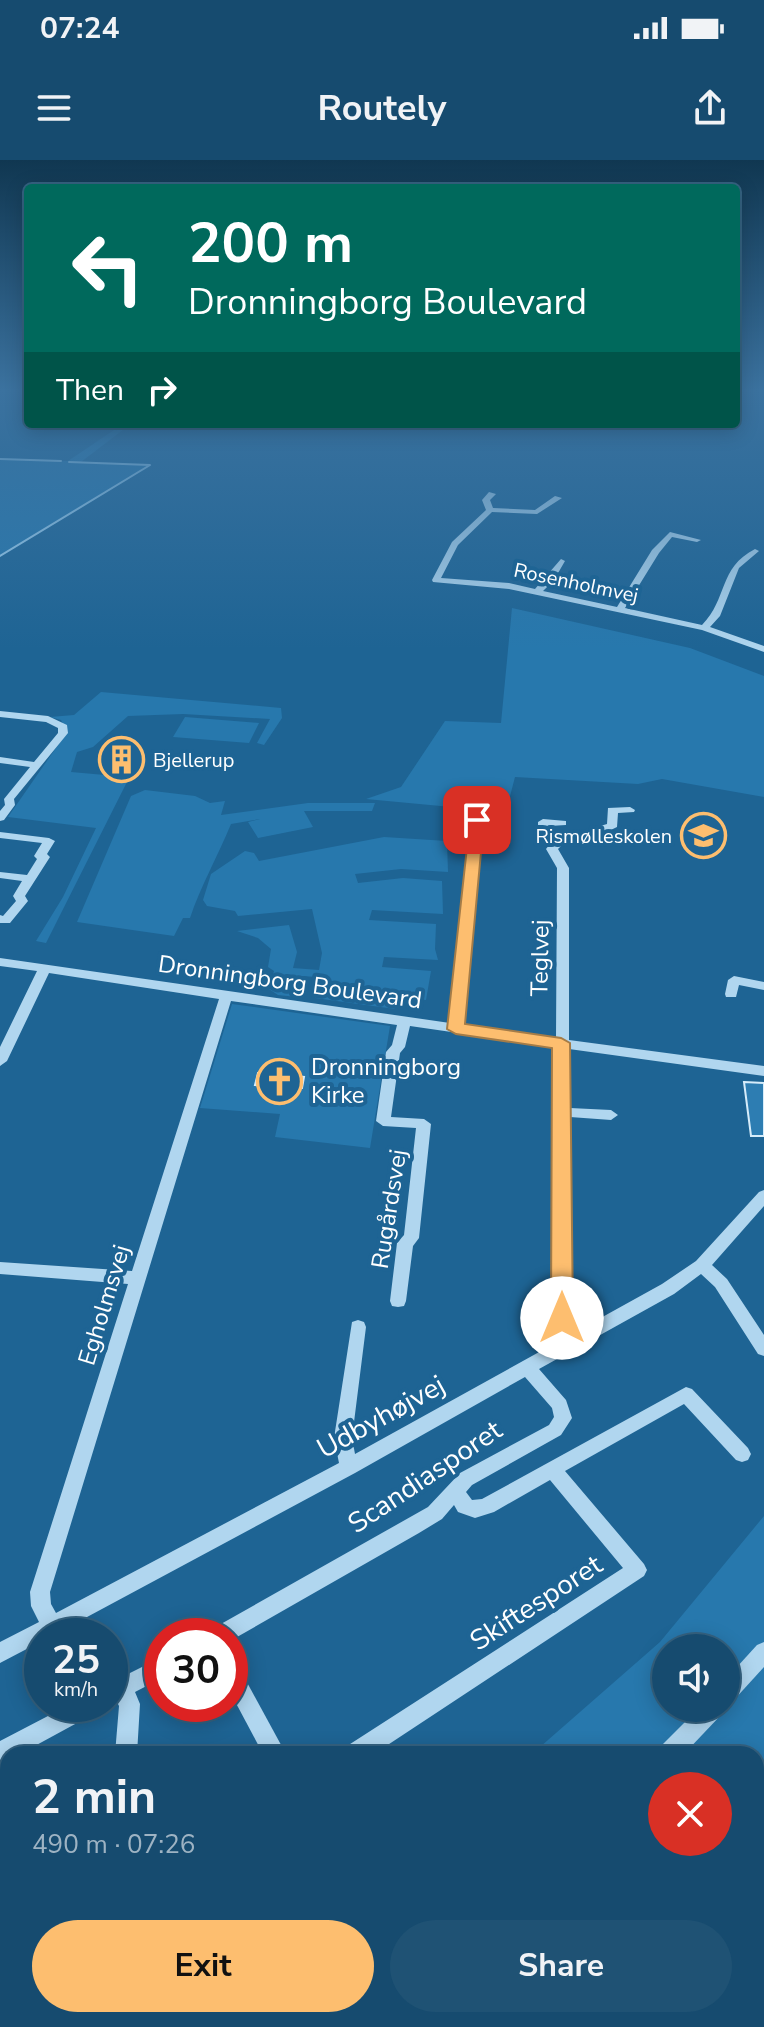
<!DOCTYPE html>
<meta charset="utf-8">
<style>
body{margin:0;font-family:"Nunito Sans",sans-serif;background:#1f5274;color:#f1f3f6;height:100vh;display:flex;flex-direction:column;font-size:30px;white-space:nowrap}
*{box-sizing:border-box;margin:0}
p{font-size:26px;color:#9eb3c3}
.icon{flex:none;width:44px;height:44px;fill:none;stroke:currentColor;stroke-width:2;stroke-linecap:round;stroke-linejoin:round}
.map{position:relative;flex:1;overflow:hidden}
.panel{position:absolute;left:0px;top:1586px;width:764px;height:282px;display:flex;flex-direction:column;background:#164b6f;border-radius:24px 24px 0 0;box-shadow:0 4px 20px #0003,0 0 0 2px #356382}
.panel>*{flex:none}
.top-card{position:absolute;left:24px;top:24px;width:716px;height:244px;border-radius:8px;box-shadow:0 4px 20px #0003,0 0 0 2px #356382;background:#00695c;color:#fff;overflow:hidden}
.tools{position:absolute;left:652px;top:1474px;display:grid;gap:16px}
.tools a{display:grid;place-items:center;width:88px;height:88px;border-radius:50%;background:#164b6f;box-shadow:0 4px 20px #0003,0 0 0 2px #356382;font-size:40px}
.speed{position:absolute;left:24px;top:1458px;display:flex;gap:16px;font-size:40px;font-weight:700;text-align:center}
.speed>*{display:grid;place-content:center;width:104px;height:104px;border-radius:50%;background:#164b6f;box-shadow:0 4px 20px #0003,0 0 0 2px #356382;line-height:1}
.speed small{font-size:20px;font-weight:400}
.speed .limit{border:12px solid #d22;background:#fff;color:#111}
.pin{position:absolute;display:grid;place-items:center;width:68px;height:68px;color:#fff;margin:-34px;border-radius:16px;box-shadow:0 4px 12px #0006}
.me{position:absolute;width:88px;margin:-44px;rotate:0deg;stroke-linejoin:round;filter:drop-shadow(0 0 6px #0008)}
.turn{display:flex;align-items:center;gap:28px;height:168px;padding:0 32px;font-size:36px}
.turn .icon{width:104px;height:104px;stroke-width:2.5}
.turn b{display:block;font-size:56px;line-height:68px}
.then{display:flex;align-items:center;height:76px;padding:0 32px;background:#0003;gap:16px;font-size:30px}
.round{display:grid;place-items:center;flex:none;width:84px;height:84px;border-radius:42px;background:#1f5274}
.headline{display:flex;align-items:center;justify-content:space-between;height:136px;padding:0 32px}
h1{font-size:48px;font-weight:700;line-height:60px}
.primary-button{display:flex;gap:16px;margin-top:auto;padding:16px 32px}
.primary-button a{flex:1;height:92px;border-radius:48px;background:#fdbe6f;color:#111;font-size:32px;font-weight:700;line-height:92px;text-align:center}
.primary-button a+a{background:#1f5274;color:#f1f3f6}
.status{display:flex;justify-content:space-between;align-items:center;height:56px;padding:0 40px;background:#164b6f;direction:ltr}
.status svg{height:22px;fill:currentColor}
header{display:flex;justify-content:space-between;align-items:center;height:104px;padding:0 32px;background:#164b6f;font-size:36px;font-weight:700}
.map>svg:first-child{display:block}
.green{fill:#2778ad;fill-rule:evenodd}
.lines{fill:none;stroke-linecap:round;stroke-linejoin:round}
.stream{stroke:#a4d3f0;stroke-width:2}
.building{fill:#2d7db2;stroke:#d6ecfa;stroke-width:2}
.minor{fill:#b0d6ef;fill-rule:evenodd}
.route{fill:#fdbe6f;stroke:#a47c48;stroke-width:2}
.labels{text-anchor:middle;dominant-baseline:central;stroke-width:8;stroke-linejoin:round;paint-order:stroke}
.far-street-label{font-size:20px;fill:#fff;stroke:#1e6494}
.far-poi-label{font-size:20px;fill:#fff;stroke:#1e6494;text-anchor:start}
.street-label{font-size:24px;fill:#fff;stroke:#1e6494}
.poi-label{font-size:24px;fill:#fff;stroke:#1e6494;text-anchor:start}
.near-street-label{font-size:28px;fill:#fff;stroke:#1e6494}
</style>
<div class="status"><b>07:24</b><svg viewBox="0 0 49 12"><path d="M0 12V9h3v3zM5 12V6h3v6zM10 12V3h3v9zM15 12V0h3v12zM26 1h20v11H26zM47 4h2v5h-2z"/></svg></div>
<header><svg class="icon" aria-label="menu" viewBox="0 0 24 24"><path d="M4 6h16M4 12h16M4 18h16"/></svg>Routely<svg class="icon" aria-label="share" viewBox="0 0 24 24"><path d="M12 15V3M7 8l5-5 5 5M5 13v7h14v-7"/></svg></header>
<div class="map">
<svg width="764" height="1867" viewBox="0 0 764 1867">
<rect width="100%" height="100%" fill="#1e6494"/>
<g class="green">
<path d="M 120,266 L 128,266 L 81,302 L 152,305 L 0,397 L 0,298 L 68,301 Z"/>
<path d="M 512,448 L 690,488 L 764,516 L 764,637 L 662,619 L 638,624 L 515,617 L 509,640 L 494,651 L 366,639 L 401,627 L 445,561 L 501,563 Z"/>
<path d="M 101,532 L 281,548 L 282,558 L 264,585 L 257,583 L 270,559 L 183,554 L 128,556 L 93,587 L 77,592 L 71,612 L 116,616 L 133,610 L 46,783 L 36,781 L 63,737 L 96,668 L 8,657 L 67,572 L 61,560 L 50,557 L 74,555 Z"/>
<path d="M 185,557 L 259,563 L 249,583 L 173,577 Z"/>
<path d="M 145,630 L 195,636 L 210,643 L 225,641 L 221,655 L 308,643 L 375,643 L 372,651 L 304,651 L 313,667 L 258,678 L 248,662 L 260,659 L 231,664 C 218,696 201,725 190,758 L 183,758 L 174,776 L 77,762 L 131,636 Z"/>
<path d="M 384,677 L 447,681 L 448,712 L 401,709 L 355,714 L 358,723 L 403,718 L 442,721 L 443,754 L 372,750 L 369,760 L 436,764 L 435,789 L 438,800 L 384,797 L 382,807 L 431,811 L 426,840 L 399,837 L 395,849 L 315,838 L 317,817 L 302,816 L 297,837 L 278,835 L 269,829 L 274,811 L 268,807 L 271,789 L 258,778 L 237,771 L 289,765 L 297,792 L 293,808 L 319,810 L 322,793 L 312,749 L 238,756 L 235,751 L 207,746 L 203,740 L 211,714 L 245,691 L 254,693 L 259,701 Z"/>
<path d="M 232,844 L 390,866 L 370,988 L 275,977 L 280,954 L 200,948 Z"/>
<path d="M 764,1356 L 764,1867 L 667,1867 L 665,1860 L 756,1860 L 756,1594 L 532,1594 L 660,1482 ZM 666,1488 L 726,1488 L 726,1548 L 666,1548 Z"/>
</g>
<g class="lines">
<g class="stream">
<path d="M 0,299 L 61,301"/>
<path d="M 0,396 L 150,305 L 69,302"/>
</g>
</g>
<g class="building">
<path d="M 117,590 L 136,592 L 127,610 L 108,608 Z"/>
<path d="M 258,913 L 304,917 L 302,928 L 255,925 Z"/>
<path d="M 744,922 L 764,923 L 764,976 L 751,976 Z"/>
</g>
<g class="lines">
<g class="minor">
<path d="M 489,332 L 496,334 L 490,340 L 493,348 L 535,350 L 555,336 L 562,338 L 537,354 L 492,352 L 458,385 L 441,418 L 509,423 L 535,429 L 561,399 L 565,401 L 554,420 L 543,431 L 617,447 L 652,390 L 670,372 L 701,380 L 697,382 L 672,377 L 659,393 L 625,448 L 702,465 C 728,439 718,408 755,389 L 759,391 L 739,408 L 720,456 L 710,467 L 764,486 L 764,492 L 702,470 L 509,429 L 433,422 L 432,420 L 452,382 L 486,350 L 482,340 Z"/>
<path d="M 0,551 L 48,556 L 67,565 L 68,573 L 14,639 L 15,645 L 4,660 L 0,661 L 0,651 L 5,645 L 4,639 L 30,607 L 0,603 L 0,597 L 34,602 L 58,573 L 58,568 L 46,562 L 0,557 Z"/>
<path d="M 630,647 L 635,650 L 634,652 L 618,653 L 617,667 C 598,677 573,673 558,689 L 569,708 L 569,880 L 764,906 L 764,916 L 569,889 L 570,948 L 611,950 L 618,955 L 611,960 L 570,957 L 570,1158 L 568,1163 L 562,1165 L 556,1163 L 554,1158 L 556,887 L 410,866 L 405,887 L 400,893 L 391,957 L 424,959 L 431,964 L 419,1078 L 413,1086 L 406,1141 L 404,1146 L 398,1147 L 392,1146 L 390,1141 L 397,1083 L 404,1075 L 416,968 L 383,966 L 376,961 L 386,892 L 392,885 L 397,865 L 231,841 L 50,1432 L 51,1444 L 56,1453 L 339,1303 L 334,1278 L 352,1162 L 358,1160 L 364,1162 L 366,1167 L 352,1278 L 355,1294 L 662,1124 L 696,1101 L 759,1032 L 764,1030 L 764,1046 L 712,1105 L 727,1119 L 764,1175 L 764,1196 L 758,1194 L 715,1127 L 701,1114 L 674,1134 L 539,1209 L 566,1240 L 572,1258 L 561,1275 L 472,1325 L 466,1332 L 472,1340 L 482,1339 L 686,1227 L 692,1229 L 748,1288 L 751,1294 L 748,1300 L 742,1302 L 736,1300 L 684,1244 L 565,1311 L 644,1404 L 647,1410 L 644,1416 L 374,1594 L 344,1594 L 347,1586 L 623,1408 L 550,1320 L 494,1352 L 475,1358 L 458,1352 L 454,1345 L 442,1359 L 419,1373 L 230,1481 L 230,1476 L 209,1476 L 212,1469 L 428,1347 L 460,1313 L 549,1265 L 554,1257 L 552,1248 L 525,1217 L 355,1313 L 61,1471 L 60,1474 L 42,1476 L 42,1481 L 0,1503 L 0,1482 L 39,1462 L 31,1446 L 30,1432 L 128,1124 L 0,1114 L 0,1102 L 132,1111 L 219,839 L 49,813 L 7,901 L 0,906 L 0,887 L 37,811 L 0,806 L 0,798 L 450,863 L 472,660 L 477,657 L 482,660 L 463,865 L 556,878 L 557,708 L 546,689 L 550,684 L 538,676 L 538,662 L 543,659 L 566,661 L 566,665 L 549,666 L 549,675 L 556,679 L 607,664 L 608,648 Z"/>
<path d="M 0,672 L 49,678 L 55,681 L 47,694 L 50,697 L 25,736 L 28,741 L 10,763 L 0,763 L 0,755 L 3,756 L 16,741 L 13,736 L 22,721 L 0,718 L 0,712 L 27,715 L 37,699 L 34,696 L 42,683 L 0,678 Z"/>
<path d="M 734,816 L 764,822 L 764,830 L 739,825 L 736,837 L 726,837 L 725,834 L 728,820 Z"/>
<path d="M 764,1482 L 764,1507 L 733,1541 L 726,1544 L 726,1519 L 757,1485 Z"/>
<path d="M 162,1497 L 162,1518 L 135,1532 L 140,1544 L 137,1594 L 115,1594 L 119,1546 L 117,1542 L 110,1544 L 109,1544 L 110,1523 Z"/>
<path d="M 230,1501 L 237,1504 L 286,1594 L 263,1594 L 230,1532 Z"/>
<path d="M 71,1544 L 102,1544 L 99,1551 L 20,1594 L 8,1594 L 8,1600 L 0,1604 L 0,1581 Z"/>
<path d="M 699,1548 L 724,1548 L 721,1555 L 684,1594 L 658,1594 L 661,1586 Z"/>
<path d="M 8,1692 L 8,1714 L 0,1716 L 0,1694 Z"/>
<path d="M 764,1731 L 764,1753 L 756,1756 L 756,1732 Z"/>
<path d="M 673,1860 L 697,1860 L 699,1867 L 675,1867 Z"/>
</g>
</g>
<linearGradient id="sky" x2="0" y2="1"><stop stop-color="#103751"/><stop offset="0.47" stop-color="#3b729f"/><stop offset="1" stop-color="#3b729f" stop-opacity="0"/></linearGradient>
<rect width="764" height="489" fill="url(#sky)"/>
<path class="route" d="M 477,656 L 484,660 L 465,864 L 561,878 L 570,883 L 573,1158 L 569,1164 L 562,1167 L 554,1164 L 551,1158 L 552,888 L 456,874 L 447,869 L 470,660 Z"/>
<defs>
<symbol id="building-ring" viewBox="-11 -11 22 22"><circle r="9.5" fill="#1e6494" stroke="#fdbe6f" stroke-width="1.5"/><path d="M-4-6H4V6H1V3H-1V6H-4ZM-2.5-4.3h1.7v1.8h-1.7ZM.8-4.3h1.7v1.8H.8ZM-2.5-1h1.7V.8h-1.7ZM.8-1h1.7V.8H.8Z" fill="#fdbe6f"/></symbol>
<symbol id="school-ring" viewBox="-11 -11 22 22"><circle r="9.5" fill="#1e6494" stroke="#fdbe6f" stroke-width="1.5"/><path d="M0-5L7-2L0 1L-7-2ZM-4 1L0 2.5L4 1V4Q0 6-4 4Z" fill="#fdbe6f"/></symbol>
<symbol id="church-ring" viewBox="-11 -11 22 22"><circle r="9.5" fill="#1e6494" stroke="#fdbe6f" stroke-width="1.5"/><path d="M-1.2-6h2.4v3.5h3.3v2.4h-3.3V6h-2.4V-.1h-3.3v-2.4h3.3Z" fill="#fdbe6f"/></symbol>
</defs>
<g fill-rule="evenodd">
<use href="#building-ring" x="96" y="574" width="51" height="51"/>
<use href="#school-ring" x="678" y="650" width="51" height="51"/>
<use href="#church-ring" x="254" y="896" width="51" height="51"/>
</g>
<g class="labels">
<g class="far-street-label">
<text transform="translate(576 423) rotate(12)">Rosenholmvej</text>
</g>
<g class="far-poi-label">
<text x="153" y="600">Bjellerup</text>
<text x="672" y="676" text-anchor="end">Rismølleskolen</text>
</g>
<g class="street-label">
<text transform="translate(540 798) rotate(-89)">Teglvej</text>
<text transform="translate(290 822) rotate(8)">Dronningborg Boulevard</text>
<text transform="translate(389 1049) rotate(-81)">Rugårdsvej</text>
<text transform="translate(104 1145) rotate(-73)">Egholmsvej</text>
</g>
<g class="poi-label">
<text x="311" y="907">Dronningborg<tspan x="311" dy="28">Kirke</tspan></text>
</g>
<g class="near-street-label">
<text transform="translate(381 1257) rotate(-29)">Udbyhøjvej</text>
<text transform="translate(425 1317) rotate(-34)">Scandiasporet</text>
<text transform="translate(536 1443) rotate(-33)">Skiftesporet</text>
</g>
</g>
</svg>
<div class="tools">
<a><svg class="icon" aria-label="sound" viewBox="0 0 24 24"><path d="M4 9h4l5-4v14l-5-4H4zM17 9q2 3 0 6"/></svg></a>
</div>
<div class="speed"><div>25<small>km/h</small></div><div class="limit">30</div></div>
<div class="pin" style="left:477px;top:660px;background:#d93025"><svg class="icon" aria-label="arrive" viewBox="0 0 24 24"><path d="M6 21V4h12l-3 4 3 4H6"/></svg></div>
<svg class="me" style="left:562px;top:1158px" viewBox="-20 -20 40 40"><circle r="19" fill="#fff"/><path d="M0-13L10 11 0 6-10 11z" fill="#fdbe6f"/></svg>
<div class="top-card">
<div class="turn"><svg class="icon" aria-label="left" viewBox="0 0 24 24"><path d="M17 20v-9H6M10 6l-5 5 5 5"/></svg><div><b>200 m</b>Dronningborg Boulevard</div></div>
<div class="then">Then<svg class="icon" aria-label="right" viewBox="0 0 24 24"><path d="M7 20v-9h11M14 6l5 5-5 5"/></svg></div>
</div>
<section class="panel">
<div class="headline"><div><h1>2 min</h1><p>490 m · 07:26</p></div><a class="round" style="background:#d93025;color:#fff"><svg class="icon" aria-label="close" viewBox="0 0 24 24"><path d="M6 6l12 12M18 6L6 18"/></svg></a></div>
<div class="primary-button"><a>Exit</a><a>Share</a></div>
</section>
</div>
